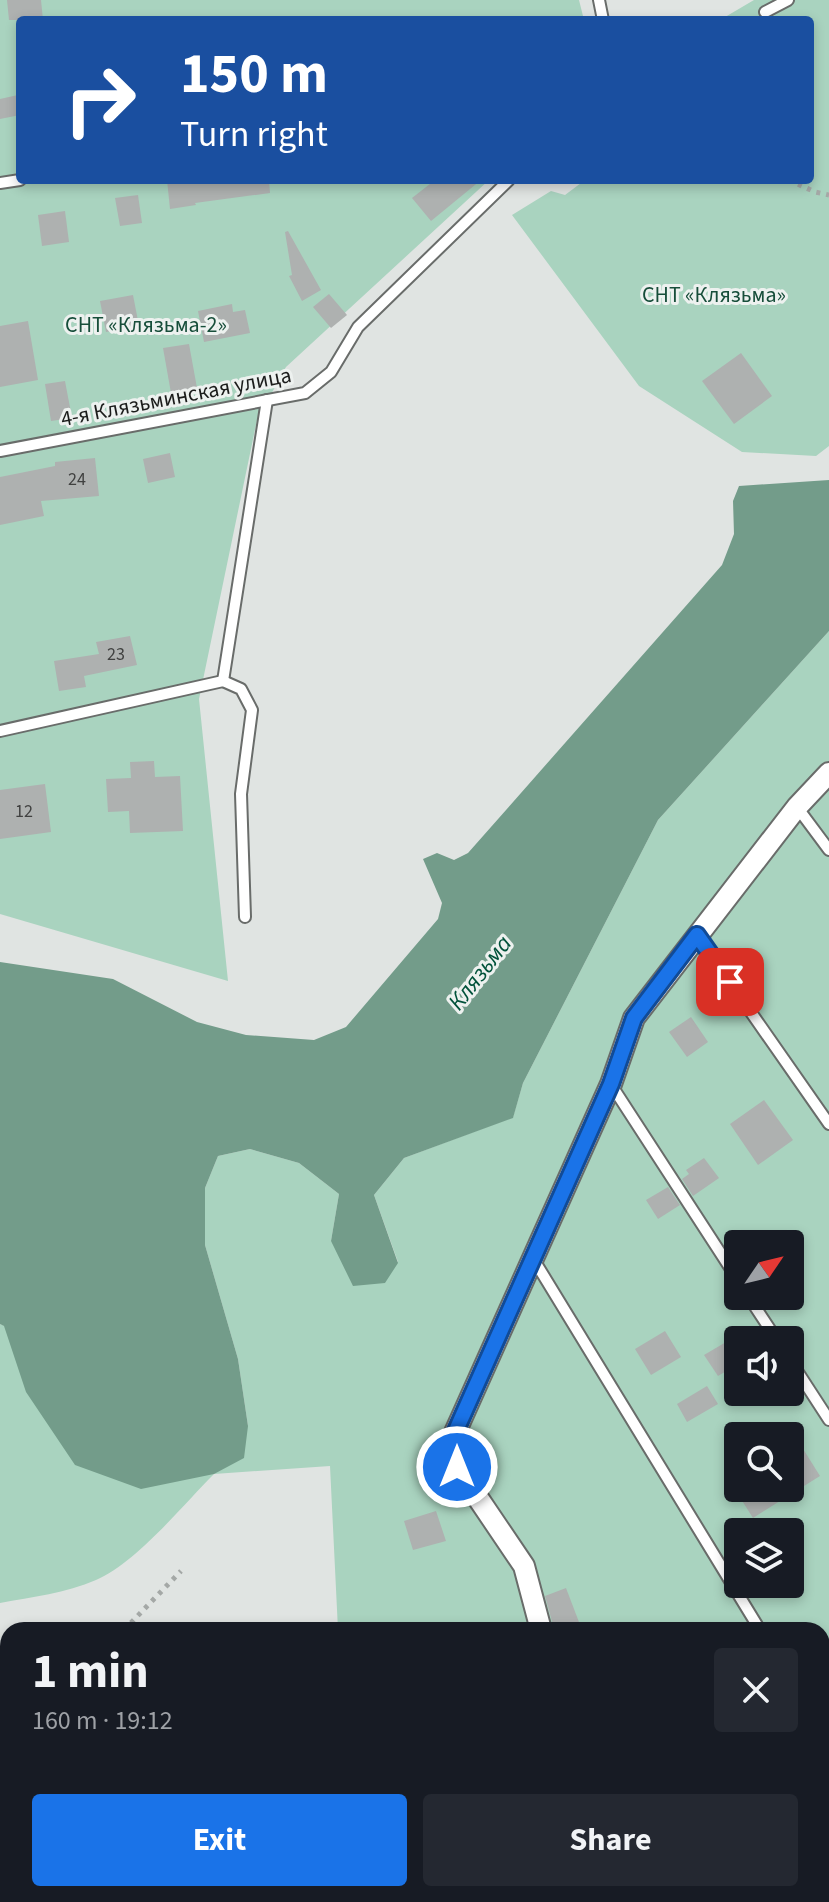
<!DOCTYPE html>
<meta charset="utf-8">
<style>
body{margin:0;font-family:"Source Sans 3",sans-serif;background:#242831;color:#f1f3f6;height:100vh;display:flex;flex-direction:column;font-size:30px;white-space:nowrap}
*{box-sizing:border-box;margin:0}
p{font-size:26px;color:#9ea1a6}
.icon{flex:none;width:44px;height:44px;fill:none;stroke:currentColor;stroke-width:2;stroke-linecap:round;stroke-linejoin:round}
.map{position:relative;flex:1;overflow:hidden}
.panel{position:absolute;left:0px;top:1622px;width:830px;height:280px;display:flex;flex-direction:column;background:#171b24;border-radius:24px 24px 0 0;box-shadow:0 4px 12px #0003}
.panel>*{flex:none}
.guide{position:absolute;left:16px;top:16px;width:798px;height:168px;border-radius:8px;box-shadow:0 4px 12px #0003;background:#1a4fa0;color:#fff;overflow:hidden}
.needle{width:52px;rotate:55deg}
.controls{position:absolute;left:724px;top:1230px;display:grid;gap:16px}
.controls a{display:grid;place-items:center;width:80px;height:80px;border-radius:8px;background:#171b24;box-shadow:0 4px 12px #0003;font-size:40px}
.pin{position:absolute;display:grid;place-items:center;width:68px;height:68px;color:#fff;margin:-34px;border-radius:16px;box-shadow:0 4px 12px #0006}
.me{position:absolute;width:88px;margin:-44px;rotate:0deg;stroke-linejoin:round;filter:drop-shadow(0 0 6px #0008)}
.turn{display:flex;align-items:center;gap:28px;height:168px;padding:0 32px;font-size:36px}
.turn .icon{width:104px;height:104px;stroke-width:2.5}
.turn b{display:block;font-size:56px;line-height:68px}
.round{display:grid;place-items:center;flex:none;width:84px;height:84px;border-radius:8px;background:#242831}
.headline{display:flex;align-items:center;justify-content:space-between;height:136px;padding:0 32px}
h1{font-size:48px;font-weight:700;line-height:60px}
.primary-button{display:flex;gap:16px;margin-top:auto;padding:16px 32px}
.primary-button a{flex:1;height:92px;border-radius:8px;background:#1a73e8;color:#fff;font-size:32px;font-weight:700;line-height:92px;text-align:center}
.primary-button a+a{background:#242831;color:#f1f3f6}
.map>svg:first-child{display:block}
.green{fill:#a9d3bf;fill-rule:evenodd}
.water{fill:#739c8a}
.building{fill:#aeb1b0}
.lines{fill:none;stroke-linecap:round;stroke-linejoin:round}
.service-casing{stroke:#696c6a;stroke-width:14}
.minor-casing{stroke:#696c6a;stroke-width:24}
.path{stroke:#a4a8a6;stroke-width:5;stroke-dasharray:4 6;stroke-linecap:butt}
.service{stroke:#fff;stroke-width:10}
.minor{stroke:#fff;stroke-width:20}
.route-casing{stroke:#114b97;stroke-width:20}
.route{stroke:#1a73e8;stroke-width:14}
.labels{text-anchor:middle;dominant-baseline:central;stroke-width:6;stroke-linejoin:round;paint-order:stroke}
.number-label{font-size:18px;fill:#404140}
.park-label{font-size:22px;fill:#174e3a;stroke:#edf1ef}
.street-label{font-size:22px;fill:#1b1c1b;stroke:#edf1ef}
.water-label{font-size:24px;font-style:italic;fill:#00523a;stroke:#edf1ef}
</style>
<div class="map">
<svg width="829" height="1902" viewBox="0 0 829 1902">
<rect width="100%" height="100%" fill="#e0e4e2"/>
<g class="green">
<path d="M 0,0 L 579,0 L 584,20 L 20,20 L 20,180 L 489,180 L 286,367 L 257,420 L 199,699 L 228,981 L 0,914 Z"/>
<path d="M 754,0 L 829,0 L 829,446 L 816,456 L 742,452 L 639,386 L 512,215 L 551,191 L 565,195 L 585,180 L 810,180 L 810,20 L 720,20 Z"/>
<path d="M 829,631 L 829,1902 L 403,1902 L 401,1894 L 822,1894 L 822,1630 L 338,1630 L 330,1466 L 214,1474 C 182,1506 136,1563 96,1580 C 66,1593 32,1597 0,1603 L 0,1324 L 248,1426 L 238,1359 L 205,1245 L 205,1188 L 218,1156 L 250,1149 L 299,1163 L 339,1194 L 331,1241 L 398,1262 L 374,1195 L 404,1158 L 513,1117 L 523,1083 L 658,820 ZM 738,1244 L 790,1244 L 790,1296 L 738,1296 ZM 738,1340 L 790,1340 L 790,1392 L 738,1392 ZM 738,1436 L 790,1436 L 790,1488 L 738,1488 ZM 738,1532 L 790,1532 L 790,1584 L 738,1584 Z"/>
</g>
<path class="water" d="M 829,480 L 829,631 L 658,820 L 523,1083 L 513,1118 L 404,1158 L 374,1195 L 398,1263 L 385,1283 L 353,1286 L 331,1241 L 339,1194 L 299,1163 L 250,1149 L 218,1156 L 205,1188 L 205,1245 L 238,1359 L 248,1426 L 244,1458 L 214,1474 L 141,1489 L 75,1465 L 26,1392 L 4,1326 L 0,1324 L 0,962 L 113,979 L 197,1022 L 246,1035 L 314,1040 L 346,1027 L 438,919 L 442,903 L 423,859 L 437,853 L 454,860 L 468,853 L 722,565 L 734,534 L 733,501 L 739,486 Z"/>
<g class="building">
<path d="M 7,0 L 41,0 L 43,20 L 9,20 Z"/>
<path d="M 18,95 L 20,115 L 0,119 L 0,99 Z"/>
<path d="M 167,180 L 269,180 L 270,193 L 195,203 L 196,205 L 170,209 Z"/>
<path d="M 435,180 L 481,180 L 431,221 L 412,198 Z"/>
<path d="M 138,195 L 142,223 L 120,226 L 115,198 Z"/>
<path d="M 65,211 L 69,242 L 42,246 L 38,215 Z"/>
<path d="M 288,231 L 321,290 L 302,301 L 289,276 L 292,275 L 285,232 Z"/>
<path d="M 329,294 L 347,315 L 331,328 L 313,307 Z"/>
<path d="M 133,295 L 139,326 L 106,332 L 100,301 Z"/>
<path d="M 232,304 L 233,312 L 245,310 L 250,333 L 204,342 L 198,311 Z"/>
<path d="M 28,321 L 38,380 L 0,387 L 0,326 Z"/>
<path d="M 189,344 L 197,388 L 171,393 L 163,348 Z"/>
<path d="M 741,353 L 772,396 L 734,424 L 702,381 Z"/>
<path d="M 65,381 L 72,418 L 51,421 L 45,384 Z"/>
<path d="M 170,453 L 175,477 L 148,483 L 143,459 Z"/>
<path d="M 95,458 L 99,496 L 41,501 L 44,516 L 0,525 L 0,477 L 55,466 L 55,462 Z"/>
<path d="M 130,636 L 137,665 L 84,676 L 86,687 L 59,691 L 54,661 L 99,654 L 96,642 Z"/>
<path d="M 154,761 L 155,777 L 180,776 L 183,831 L 130,833 L 129,811 L 108,812 L 106,779 L 131,778 L 130,762 Z"/>
<path d="M 45,784 L 51,832 L 0,839 L 0,790 Z"/>
<path d="M 691,1017 L 708,1042 L 687,1057 L 669,1032 Z"/>
<path d="M 764,1100 L 793,1140 L 758,1165 L 730,1124 Z"/>
<path d="M 704,1158 L 719,1178 L 693,1196 L 682,1179 L 689,1174 L 686,1170 Z"/>
<path d="M 668,1187 L 680,1205 L 658,1219 L 646,1200 Z"/>
<path d="M 665,1331 L 681,1357 L 651,1375 L 635,1349 Z"/>
<path d="M 738,1335 L 738,1364 L 718,1376 L 704,1355 Z"/>
<path d="M 707,1386 L 718,1404 L 687,1422 L 677,1404 Z"/>
<path d="M 790,1428 L 820,1476 L 753,1518 L 734,1488 L 790,1488 Z"/>
<path d="M 436,1511 L 446,1541 L 413,1550 L 404,1521 Z"/>
<path d="M 566,1588 L 582,1630 L 554,1629 L 545,1596 Z"/>
</g>
<g class="lines">
<defs>
<g id="service">
<path d="M 599,0 L 603,20"/>
<path d="M 765,12 L 788,0"/>
<path d="M 0,183 L 20,180"/>
<path d="M 0,451 L 305,393 L 331,372 L 358,327 L 509,180"/>
<path d="M 223,681 L 267,400"/>
<path d="M 223,681 L 241,689 L 252,710 L 241,794 L 245,917"/>
<path d="M 0,731 L 223,681"/>
<path d="M 797,807 L 829,850"/>
<path d="M 697,935 L 829,1124"/>
<path d="M 612,1086 L 738,1280"/>
<path d="M 534,1260 L 760,1630"/>
<path d="M 748,1296 L 777,1340"/>
<path d="M 790,1360 L 829,1420"/>
<path d="M 268,1894 L 272,1902"/>
</g>
<g id="minor">
<path d="M 541,1630 L 524,1566 L 457,1467 L 453,1437 L 611,1084 L 634,1018 L 797,807 L 829,773"/>
<path d="M 822,1723 L 829,1720"/>
<path d="M 612,1894 L 614,1902"/>
<path d="M 773,1902 L 775,1894"/>
</g>
</defs>
<use href="#service" class="service-casing"/>
<use href="#minor" class="minor-casing"/>
<g class="path">
<path d="M 789,180 L 815,192 L 829,195"/>
<path d="M 124,1630 L 181,1571"/>
</g>
<use href="#service" class="service"/>
<use href="#minor" class="minor"/>
</g>
<g class="lines">
<defs>
<path id="route" d="M 457,1467 L 453,1437 L 611,1084 L 634,1018 L 697,935 L 730,982"/>
</defs>
<use href="#route" class="route-casing"/>
<use href="#route" class="route"/>
</g>
<g class="labels">
<g class="number-label">
<text x="77" y="479">24</text>
<text x="116" y="654">23</text>
<text x="24" y="811">12</text>
</g>
<g class="park-label">
<text x="714" y="295">СНТ «Клязьма»</text>
<text x="146" y="325">СНТ «Клязьма-2»</text>
</g>
<g class="street-label">
<text transform="translate(176 397) rotate(-11)">4-я Клязьминская улица</text>
</g>
<g class="water-label">
<text transform="translate(480 973) rotate(-52)">Клязьма</text>
</g>
</g>
</svg>
<div class="controls">
<a><svg class="needle" viewBox="-14 -14 28 28"><path d="M0-13l5 13h-10z" fill="#e53935"/><path d="M0 13l5-13h-10z" fill="#9ea1a6"/></svg></a>
<a><svg class="icon" aria-label="sound" viewBox="0 0 24 24"><path d="M4 9h4l5-4v14l-5-4H4zM17 9q2 3 0 6"/></svg></a>
<a><svg class="icon" aria-label="search" viewBox="0 0 24 24"><circle cx="10" cy="10" r="6"/><path d="M15 15l6 6"/></svg></a>
<a><svg class="icon" aria-label="layers" viewBox="0 0 24 24"><path d="M12 4l9 5-9 5-9-5zM3 14l9 5 9-5"/></svg></a>
</div>
<div class="pin" style="left:730px;top:982px;background:#d93025"><svg class="icon" aria-label="arrive" viewBox="0 0 24 24"><path d="M6 21V4h12l-3 4 3 4H6"/></svg></div>
<svg class="me" style="left:457px;top:1467px" viewBox="-20 -20 40 40"><circle r="17" fill="#1a73e8" stroke="#fff" stroke-width="3"/><path d="M0-11L8 9 0 5-8 9z" fill="#fff"/></svg>
<div class="guide">
<div class="turn"><svg class="icon" aria-label="right" viewBox="0 0 24 24"><path d="M7 20v-9h11M14 6l5 5-5 5"/></svg><div><b>150 m</b>Turn right</div></div>
</div>
<section class="panel">
<div class="headline"><div><h1>1 min</h1><p>160 m · 19:12</p></div><a class="round"><svg class="icon" aria-label="close" viewBox="0 0 24 24"><path d="M6 6l12 12M18 6L6 18"/></svg></a></div>
<div class="primary-button"><a>Exit</a><a>Share</a></div>
</section>
</div>
